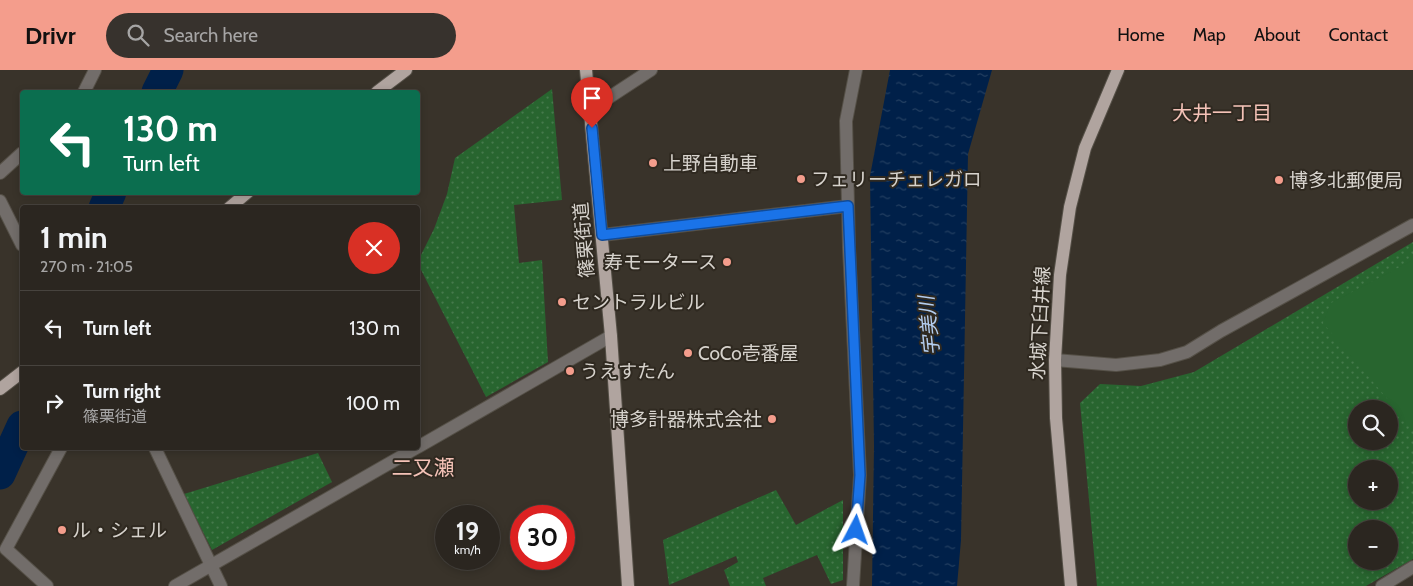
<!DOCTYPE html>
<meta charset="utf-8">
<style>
body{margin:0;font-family:Cabin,"Noto Sans JP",sans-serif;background:#37322d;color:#f1f3f6;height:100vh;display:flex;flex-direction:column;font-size:19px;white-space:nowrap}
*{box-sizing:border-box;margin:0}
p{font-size:16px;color:#a6a5a5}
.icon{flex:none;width:28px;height:28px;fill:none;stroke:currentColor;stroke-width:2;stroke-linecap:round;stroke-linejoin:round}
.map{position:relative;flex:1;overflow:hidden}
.details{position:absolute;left:20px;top:135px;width:400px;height:245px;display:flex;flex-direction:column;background:#2b2620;border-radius:5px;box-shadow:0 2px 8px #0003,0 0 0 1px #47433e}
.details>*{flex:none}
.hud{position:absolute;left:20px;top:20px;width:400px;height:105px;border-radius:5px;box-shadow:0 2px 8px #0003,0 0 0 1px #47433e;background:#0b6e4f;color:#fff;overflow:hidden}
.controls{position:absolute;left:1348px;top:330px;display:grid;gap:10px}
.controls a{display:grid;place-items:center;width:50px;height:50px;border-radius:50%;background:#2b2620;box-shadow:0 2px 8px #0003,0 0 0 1px #47433e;font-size:25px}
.speed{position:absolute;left:435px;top:435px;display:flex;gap:10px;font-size:25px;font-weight:700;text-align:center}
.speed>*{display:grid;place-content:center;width:65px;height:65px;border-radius:50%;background:#2b2620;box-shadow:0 2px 8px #0003,0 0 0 1px #47433e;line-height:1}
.speed small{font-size:12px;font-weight:400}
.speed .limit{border:8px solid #d22;background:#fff;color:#111}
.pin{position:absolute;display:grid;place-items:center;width:42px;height:42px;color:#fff;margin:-51px -21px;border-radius:50% 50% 50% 0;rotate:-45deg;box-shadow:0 0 5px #0007}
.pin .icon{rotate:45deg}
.me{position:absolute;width:55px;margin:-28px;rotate:4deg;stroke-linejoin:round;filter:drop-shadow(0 0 4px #0008)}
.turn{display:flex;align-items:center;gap:18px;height:105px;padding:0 20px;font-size:22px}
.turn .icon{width:65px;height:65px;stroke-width:2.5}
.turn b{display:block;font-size:35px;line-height:42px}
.round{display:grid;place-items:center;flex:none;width:52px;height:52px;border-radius:26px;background:#37322d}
.summary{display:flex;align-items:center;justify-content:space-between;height:85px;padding:0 20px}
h1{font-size:30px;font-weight:800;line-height:38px}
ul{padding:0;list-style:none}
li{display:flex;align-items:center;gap:15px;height:75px;padding:0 20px;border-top:1px solid #47433e}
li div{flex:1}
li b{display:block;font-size:19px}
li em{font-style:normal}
header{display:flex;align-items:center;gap:30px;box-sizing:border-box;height:70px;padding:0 25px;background:#f49d8c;color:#111}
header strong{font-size:24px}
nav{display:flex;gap:28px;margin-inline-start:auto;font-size:18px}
.search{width:350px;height:45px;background:#37322d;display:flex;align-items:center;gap:12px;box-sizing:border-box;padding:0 18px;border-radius:28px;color:#a6a5a5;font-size:19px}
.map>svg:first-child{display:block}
.grass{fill:url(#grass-dots);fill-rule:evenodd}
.pitch{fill:#28652f}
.water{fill:url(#water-ripples)}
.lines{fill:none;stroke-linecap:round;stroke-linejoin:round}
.river{stroke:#002049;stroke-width:31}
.minor-casing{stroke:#555047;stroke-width:14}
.major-casing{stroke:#555047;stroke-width:14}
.minor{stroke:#726d6a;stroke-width:12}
.major{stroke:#b0a49f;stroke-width:12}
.route-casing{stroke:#114b97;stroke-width:12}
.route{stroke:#1a73e8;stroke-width:9}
.poi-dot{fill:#f49d8c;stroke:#2f2920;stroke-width:2}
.labels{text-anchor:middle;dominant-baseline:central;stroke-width:4;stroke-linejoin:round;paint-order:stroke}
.poi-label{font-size:19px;fill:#d7d3cd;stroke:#2f2920;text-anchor:start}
.street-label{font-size:19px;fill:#d7d3cd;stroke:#2f2920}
.neighbourhood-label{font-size:20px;fill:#f4c2b7;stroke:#2f2920}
.water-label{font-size:20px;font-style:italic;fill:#b3cdef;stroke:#2f2920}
.quarter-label{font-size:21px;fill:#f4c2b7;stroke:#2f2920}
</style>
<header>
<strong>Drivr</strong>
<div class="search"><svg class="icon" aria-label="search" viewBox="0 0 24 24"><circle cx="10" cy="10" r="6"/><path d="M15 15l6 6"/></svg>Search here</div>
<nav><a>Home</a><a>Map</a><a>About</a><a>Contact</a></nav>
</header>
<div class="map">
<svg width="1413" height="516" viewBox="0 0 1413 516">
<defs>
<pattern id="grass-dots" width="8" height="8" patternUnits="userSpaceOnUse" patternTransform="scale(1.25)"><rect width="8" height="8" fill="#28652f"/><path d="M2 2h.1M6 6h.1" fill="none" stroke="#467a4c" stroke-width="1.8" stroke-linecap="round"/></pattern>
<pattern id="water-ripples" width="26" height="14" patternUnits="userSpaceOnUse" patternTransform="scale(1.25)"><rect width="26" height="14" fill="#002049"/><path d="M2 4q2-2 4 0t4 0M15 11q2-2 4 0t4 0" fill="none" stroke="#244062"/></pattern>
</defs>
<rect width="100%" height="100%" fill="#39332a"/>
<g class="grass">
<path d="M 552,19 L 562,130 L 514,135 L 519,193 L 542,190 L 548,292 L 486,327 L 418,194 L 418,191 L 434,159 L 447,124 L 455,88 Z"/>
<path d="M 1413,172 L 1413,489 L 1366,516 L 1097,516 L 1080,333 L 1100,314 L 1141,316 L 1194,302 ZM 1356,339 L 1389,339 L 1389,371 L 1356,371 ZM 1356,399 L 1389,399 L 1389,431 L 1356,431 ZM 1356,459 L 1389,459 L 1389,491 L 1356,491 Z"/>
<path d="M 318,383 L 332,412 L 212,480 L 184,424 Z"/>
<path d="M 776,420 L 796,455 L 843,430 L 843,510 L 831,514 L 817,485 L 763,508 L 766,516 L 730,516 L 724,500 L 738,492 L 736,486 L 669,515 L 663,470 Z"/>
</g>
<path class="pitch" d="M 1413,190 L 1413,359 L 1323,253 L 1331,233 Z"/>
<path class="water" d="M 890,0 L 992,0 L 968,84 L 961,470 L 957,516 L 872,516 L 874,376 L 870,106 Z"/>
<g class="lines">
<g class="river">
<path d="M 157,22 L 168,0"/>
<path d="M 104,138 L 111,122"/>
<path d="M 0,404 L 22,356"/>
</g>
<defs>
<g id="minor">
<path d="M 84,22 L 95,0"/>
<path d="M 590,40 L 651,0"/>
<path d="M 0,103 L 22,83"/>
<path d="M 0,131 L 22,175"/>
<path d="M 602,165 L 848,136"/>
<path d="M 1055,290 L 1116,295 L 1160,290 L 1187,282 L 1221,261 L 1413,155"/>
<path d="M 418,377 L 611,266"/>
<path d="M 155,378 L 221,516"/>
<path d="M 47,516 L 6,479 L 61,378"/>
<path d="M 175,516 L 416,378"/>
<path d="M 853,516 L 860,405 L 849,177 L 846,51 L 856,0"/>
<path d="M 1382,516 L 1413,497"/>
</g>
<g id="major">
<path d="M 586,0 L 611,266 L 628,516"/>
<path d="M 377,22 L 406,0"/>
<path d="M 229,138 L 248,122"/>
<path d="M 0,319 L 22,302"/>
<path d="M 1071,516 L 1056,348 L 1055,290 L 1060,205 L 1070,137 L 1085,78 L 1118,0"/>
</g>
</defs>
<use href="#minor" class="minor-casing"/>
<use href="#major" class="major-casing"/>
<use href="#minor" class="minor"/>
<use href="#major" class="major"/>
</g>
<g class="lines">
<defs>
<path id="route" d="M 592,58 L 602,165 L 848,136 L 860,405 L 856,460"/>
</defs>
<use href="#route" class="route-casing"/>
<use href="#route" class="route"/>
</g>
<g class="poi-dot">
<circle cx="653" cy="93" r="5"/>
<circle cx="801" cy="109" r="5"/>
<circle cx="1279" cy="110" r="5"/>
<circle cx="727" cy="192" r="5"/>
<circle cx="562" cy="232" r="5"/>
<circle cx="688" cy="283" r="5"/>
<circle cx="570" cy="301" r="5"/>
<circle cx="772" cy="349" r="5"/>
<circle cx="62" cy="460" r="5"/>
</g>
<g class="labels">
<g class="poi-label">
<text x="663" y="93">上野自動車</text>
<text x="811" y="109">フェリーチェレガロ</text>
<text x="1289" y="110">博多北郵便局</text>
<text x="717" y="192" text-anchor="end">寿モータース</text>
<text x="572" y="232">セントラルビル</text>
<text x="698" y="283">CoCo壱番屋</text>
<text x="580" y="301">うえすたん</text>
<text x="762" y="349" text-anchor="end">博多計器株式会社</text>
<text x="72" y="460">ル・シェル</text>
</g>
<g class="street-label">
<text transform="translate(584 170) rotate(-95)">篠栗街道</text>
<text transform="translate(1040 253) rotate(-87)">水城下臼井線</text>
</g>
<g class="neighbourhood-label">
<text x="1222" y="43">大井一丁目</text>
</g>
<g class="water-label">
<text transform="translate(929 256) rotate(-96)">宇美川</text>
</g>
<g class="quarter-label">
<text x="423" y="397">二又瀬</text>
</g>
</g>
</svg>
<div class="controls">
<a><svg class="icon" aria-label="search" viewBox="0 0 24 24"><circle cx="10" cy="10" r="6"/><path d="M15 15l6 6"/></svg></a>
<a>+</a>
<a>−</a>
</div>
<div class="speed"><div>19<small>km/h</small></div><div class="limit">30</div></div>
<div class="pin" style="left:592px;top:58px;background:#d93025"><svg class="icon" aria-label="arrive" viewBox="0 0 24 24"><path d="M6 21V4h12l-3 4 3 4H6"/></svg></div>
<svg class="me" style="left:856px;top:460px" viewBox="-20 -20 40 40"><path d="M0-17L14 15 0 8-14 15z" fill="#1a73e8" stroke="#fff" stroke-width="4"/></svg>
<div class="hud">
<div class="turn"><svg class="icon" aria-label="left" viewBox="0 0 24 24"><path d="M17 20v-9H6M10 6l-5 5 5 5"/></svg><div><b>130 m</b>Turn left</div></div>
</div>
<section class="details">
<div class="summary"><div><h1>1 min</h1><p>270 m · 21:05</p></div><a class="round" style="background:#d93025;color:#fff"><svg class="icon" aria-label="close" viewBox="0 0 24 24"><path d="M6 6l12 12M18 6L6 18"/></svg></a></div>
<ul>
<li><svg class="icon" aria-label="left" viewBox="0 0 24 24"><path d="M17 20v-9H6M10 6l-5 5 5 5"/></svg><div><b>Turn left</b></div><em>130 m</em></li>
<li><svg class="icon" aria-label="right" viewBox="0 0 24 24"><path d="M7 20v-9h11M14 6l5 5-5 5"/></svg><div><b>Turn right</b><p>篠栗街道</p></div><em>100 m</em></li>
</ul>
</section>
</div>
